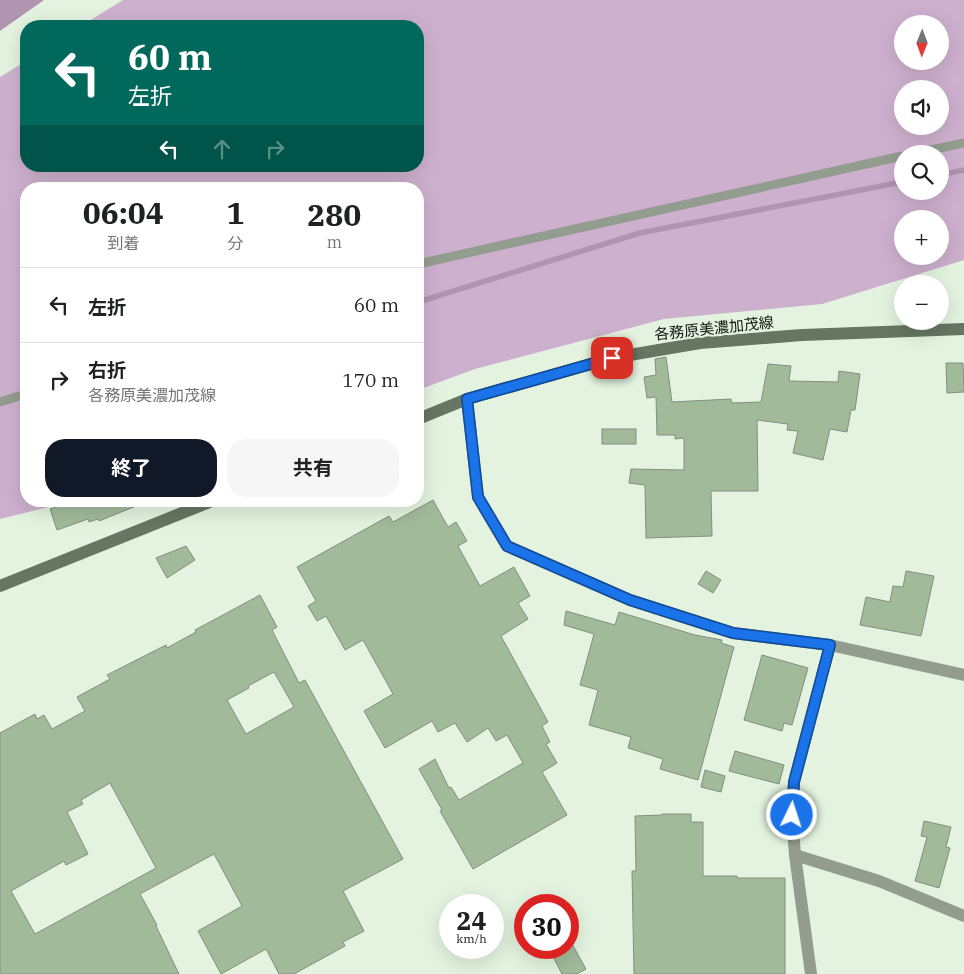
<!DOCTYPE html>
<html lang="ja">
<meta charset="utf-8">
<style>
body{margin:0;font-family:"IBM Plex Serif","Noto Sans JP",serif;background:#f6f6f6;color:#202124;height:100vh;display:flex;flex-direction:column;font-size:19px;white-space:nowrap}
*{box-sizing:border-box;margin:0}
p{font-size:16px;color:#757577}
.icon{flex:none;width:28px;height:28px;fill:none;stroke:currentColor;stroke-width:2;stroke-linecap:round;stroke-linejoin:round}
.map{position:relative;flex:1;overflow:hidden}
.panel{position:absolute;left:20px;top:182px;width:404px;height:325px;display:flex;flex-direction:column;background:#fff;border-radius:20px;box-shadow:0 5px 20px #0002}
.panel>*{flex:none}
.top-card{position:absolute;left:20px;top:20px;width:404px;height:152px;border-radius:20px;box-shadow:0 5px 20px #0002;background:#00695c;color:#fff;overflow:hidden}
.needle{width:32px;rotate:181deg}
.fabs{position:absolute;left:894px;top:15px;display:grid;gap:10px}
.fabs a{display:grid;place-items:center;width:55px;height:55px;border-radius:50%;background:#fff;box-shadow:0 5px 20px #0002;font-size:25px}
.speed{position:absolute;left:439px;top:894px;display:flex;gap:10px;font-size:25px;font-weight:700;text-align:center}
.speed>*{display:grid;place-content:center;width:65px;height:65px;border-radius:50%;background:#fff;box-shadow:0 5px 20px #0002;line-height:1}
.speed small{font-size:12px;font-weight:400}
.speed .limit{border:8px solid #d22;background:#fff;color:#111}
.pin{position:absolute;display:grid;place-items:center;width:42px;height:42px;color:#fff;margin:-21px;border-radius:10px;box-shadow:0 2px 8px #0006}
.me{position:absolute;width:55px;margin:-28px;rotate:4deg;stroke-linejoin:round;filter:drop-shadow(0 0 4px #0008)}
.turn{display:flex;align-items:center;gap:18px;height:105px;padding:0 25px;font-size:22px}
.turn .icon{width:65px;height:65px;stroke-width:2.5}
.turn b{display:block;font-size:35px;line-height:42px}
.lanes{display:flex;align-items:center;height:48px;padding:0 25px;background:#0003;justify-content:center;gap:25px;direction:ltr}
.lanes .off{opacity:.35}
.eta{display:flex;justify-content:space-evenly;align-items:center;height:85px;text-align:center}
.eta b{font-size:30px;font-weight:700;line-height:35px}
.cta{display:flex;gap:10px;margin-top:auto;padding:10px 25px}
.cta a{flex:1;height:58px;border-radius:20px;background:#111827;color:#fff;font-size:20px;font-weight:700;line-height:58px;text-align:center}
.cta a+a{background:#f6f6f6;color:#202124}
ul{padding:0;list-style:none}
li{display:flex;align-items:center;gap:15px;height:75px;padding:0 25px;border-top:1px solid #e0e0e0}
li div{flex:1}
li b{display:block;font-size:19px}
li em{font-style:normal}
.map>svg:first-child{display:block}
.forest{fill:#cdb0ce;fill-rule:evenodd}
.water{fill:#b094b1}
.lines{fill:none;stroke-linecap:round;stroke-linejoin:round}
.stream{stroke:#b094b1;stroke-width:5.5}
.building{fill:#a1ba9a;stroke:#81907e;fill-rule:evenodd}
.lane{stroke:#929d8f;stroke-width:9}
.street{stroke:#929d8f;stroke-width:12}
.secondary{stroke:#667662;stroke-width:12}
.route-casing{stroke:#114b97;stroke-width:12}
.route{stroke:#1a73e8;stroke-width:9}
.labels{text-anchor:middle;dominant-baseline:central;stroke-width:4;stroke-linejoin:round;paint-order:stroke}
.street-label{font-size:15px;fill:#121811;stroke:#e3f3df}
</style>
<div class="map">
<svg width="964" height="974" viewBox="0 0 964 974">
<rect width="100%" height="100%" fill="#e3f3df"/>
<path class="forest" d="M 123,0 L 964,0 L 964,260 L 822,304 L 664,319 L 475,369 L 418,390 L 418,189 L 26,189 L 26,501 L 73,501 L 0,519 L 0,77 L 26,61 L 26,166 L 418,166 L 418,26 L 81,26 ZM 902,24 L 940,24 L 940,61 L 902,61 ZM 902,89 L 940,89 L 940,126 L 902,126 ZM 902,154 L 940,154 L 940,191 L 902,191 ZM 902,219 L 940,219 L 940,256 L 902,256 Z"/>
<path class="water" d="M 0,0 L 44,0 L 0,31 Z"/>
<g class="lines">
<g class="stream">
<path d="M 940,175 L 964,170"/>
<path d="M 418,302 L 640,233 L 902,182"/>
</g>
</g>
<g class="building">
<path d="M 666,357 L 672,402 L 731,399 L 732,403 L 761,402 L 768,364 L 791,366 L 789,381 L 838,382 L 839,371 L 860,374 L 855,410 L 851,410 L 847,432 L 830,429 L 823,460 L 793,453 L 798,431 L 787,430 L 788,424 L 757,420 L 758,491 L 711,491 L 712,536 L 646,538 L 645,485 L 629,483 L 631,469 L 684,470 L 684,438 L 675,439 L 675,435 L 657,435 L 656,397 L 647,398 L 644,377 L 656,375 L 655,359 Z"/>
<path d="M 946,363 L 963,363 L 964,392 L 947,393 Z"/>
<rect x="602" y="429" width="34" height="15"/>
<path d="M 433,500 L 448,527 L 456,522 L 467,541 L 458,546 L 480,586 L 514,567 L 530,596 L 518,603 L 528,619 L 501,636 L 548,722 L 542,726 L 550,742 L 546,744 L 557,763 L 542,772 L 567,815 L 473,869 L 440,811 L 442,810 L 419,769 L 435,759 L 449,788 L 451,787 L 459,800 L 523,763 L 507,735 L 496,741 L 488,728 L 467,742 L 455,723 L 438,732 L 432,721 L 385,748 L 364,711 L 393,694 L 363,640 L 345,650 L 326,616 L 317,621 L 308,606 L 316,601 L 297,567 L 389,516 L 393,522 Z"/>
<path d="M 72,501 L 146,501 L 146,502 L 99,521 L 98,519 L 89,522 L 88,519 L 57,530 L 50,509 Z"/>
<path d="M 186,546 L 195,560 L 167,578 L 156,558 Z"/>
<path d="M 706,571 L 721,580 L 713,593 L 698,584 Z"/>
<path d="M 906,571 L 934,576 L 921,636 L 860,625 L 866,597 L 890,602 L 893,586 L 903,587 Z"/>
<path d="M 260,595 L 277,627 L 272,630 L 299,683 L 305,680 L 403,859 L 343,891 L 364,931 L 343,942 L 345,946 L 294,974 L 279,974 L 266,949 L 221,974 L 198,931 L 242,906 L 214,854 L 140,894 L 157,925 L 156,926 L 179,974 L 0,974 L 0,733 L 35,714 L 37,719 L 44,715 L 52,729 L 85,711 L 77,697 L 110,679 L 107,675 L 166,645 L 167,648 L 196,632 L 195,630 ZM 274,672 L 294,707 L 246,734 L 227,700 L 249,688 L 248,686 ZM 110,783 L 156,868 L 35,934 L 11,891 L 64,861 L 66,865 L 88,854 L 67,812 L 83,804 L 81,800 Z"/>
<path d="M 566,611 L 615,625 L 619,612 L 695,635 L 722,640 L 721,643 L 734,647 L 698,780 L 660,769 L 663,759 L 628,748 L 631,737 L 589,725 L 598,690 L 580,685 L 594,634 L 564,625 Z"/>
<path d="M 762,655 L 808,668 L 792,725 L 784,723 L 782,731 L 744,720 Z"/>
<path d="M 735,751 L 784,765 L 779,784 L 729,771 Z"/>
<path d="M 705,770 L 725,776 L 721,792 L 701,787 Z"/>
<path d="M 662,814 L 691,814 L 691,822 L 703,822 L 703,876 L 737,876 L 737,878 L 785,878 L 785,974 L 634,974 L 632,871 L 636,871 L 635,816 L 662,815 Z"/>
<path d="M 924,821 L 951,827 L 946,847 L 950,848 L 939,888 L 915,881 L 927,837 L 921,836 Z"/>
<path d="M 571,942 L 586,969 L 577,974 L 562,974 L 551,953 L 560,948 L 568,948 L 568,943 Z"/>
</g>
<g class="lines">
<g class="lane">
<path d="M 913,154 L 964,143"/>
<path d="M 418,264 L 902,156"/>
<path d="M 0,402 L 26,394"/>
</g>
<g class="street">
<path d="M 467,399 L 478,497 L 507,546 L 630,600 L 733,633 L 830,645 L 964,675"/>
<path d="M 795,855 L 879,881 L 964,916"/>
<path d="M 811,974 L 795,855 L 792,815 L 794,782 L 830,645"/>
</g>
<g class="secondary">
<path d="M 418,419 L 467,399 L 612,358 L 700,343 L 802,335 L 964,329"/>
<path d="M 0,586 L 212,501"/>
</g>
</g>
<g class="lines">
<defs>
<path id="route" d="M 612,358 L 467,399 L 478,497 L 507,546 L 630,600 L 733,633 L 830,645 L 794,782 L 792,815"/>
</defs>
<use href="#route" class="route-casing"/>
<use href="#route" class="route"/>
</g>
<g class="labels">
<g class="street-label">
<text transform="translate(714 328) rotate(-6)">各務原美濃加茂線</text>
</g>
</g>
</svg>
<div class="fabs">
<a><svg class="needle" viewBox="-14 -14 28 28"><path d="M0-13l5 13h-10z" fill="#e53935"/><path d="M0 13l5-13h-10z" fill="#757577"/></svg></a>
<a><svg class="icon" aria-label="sound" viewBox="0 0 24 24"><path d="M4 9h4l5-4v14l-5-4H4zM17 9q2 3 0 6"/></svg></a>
<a><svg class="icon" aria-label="search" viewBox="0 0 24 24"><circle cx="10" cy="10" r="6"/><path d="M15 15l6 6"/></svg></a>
<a>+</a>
<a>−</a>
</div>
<div class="speed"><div>24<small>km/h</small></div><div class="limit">30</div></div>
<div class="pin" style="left:612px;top:358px;background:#d93025"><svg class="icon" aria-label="arrive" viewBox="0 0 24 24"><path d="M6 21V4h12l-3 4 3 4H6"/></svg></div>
<svg class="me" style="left:792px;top:815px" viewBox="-20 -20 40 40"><circle r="17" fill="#1a73e8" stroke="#fff" stroke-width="3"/><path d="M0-11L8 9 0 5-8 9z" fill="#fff"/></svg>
<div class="top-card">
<div class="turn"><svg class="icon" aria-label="left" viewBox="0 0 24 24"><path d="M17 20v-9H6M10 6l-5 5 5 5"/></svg><div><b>60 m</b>左折</div></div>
<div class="lanes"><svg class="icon" aria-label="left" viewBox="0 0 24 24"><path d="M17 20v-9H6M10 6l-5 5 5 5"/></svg><svg class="icon off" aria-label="ahead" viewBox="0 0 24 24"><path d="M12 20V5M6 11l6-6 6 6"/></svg><svg class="icon off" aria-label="right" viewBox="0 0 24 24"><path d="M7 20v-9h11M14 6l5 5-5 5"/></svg></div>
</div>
<section class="panel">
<div class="eta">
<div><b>06:04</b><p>到着</p></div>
<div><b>1</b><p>分</p></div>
<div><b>280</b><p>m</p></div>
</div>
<ul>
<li><svg class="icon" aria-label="left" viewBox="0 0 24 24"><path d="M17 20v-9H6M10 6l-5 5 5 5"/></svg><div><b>左折</b></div><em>60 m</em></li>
<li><svg class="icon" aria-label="right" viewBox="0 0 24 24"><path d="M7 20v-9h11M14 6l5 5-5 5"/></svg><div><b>右折</b><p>各務原美濃加茂線</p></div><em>170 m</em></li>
</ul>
<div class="cta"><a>終了</a><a>共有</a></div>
</section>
</div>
